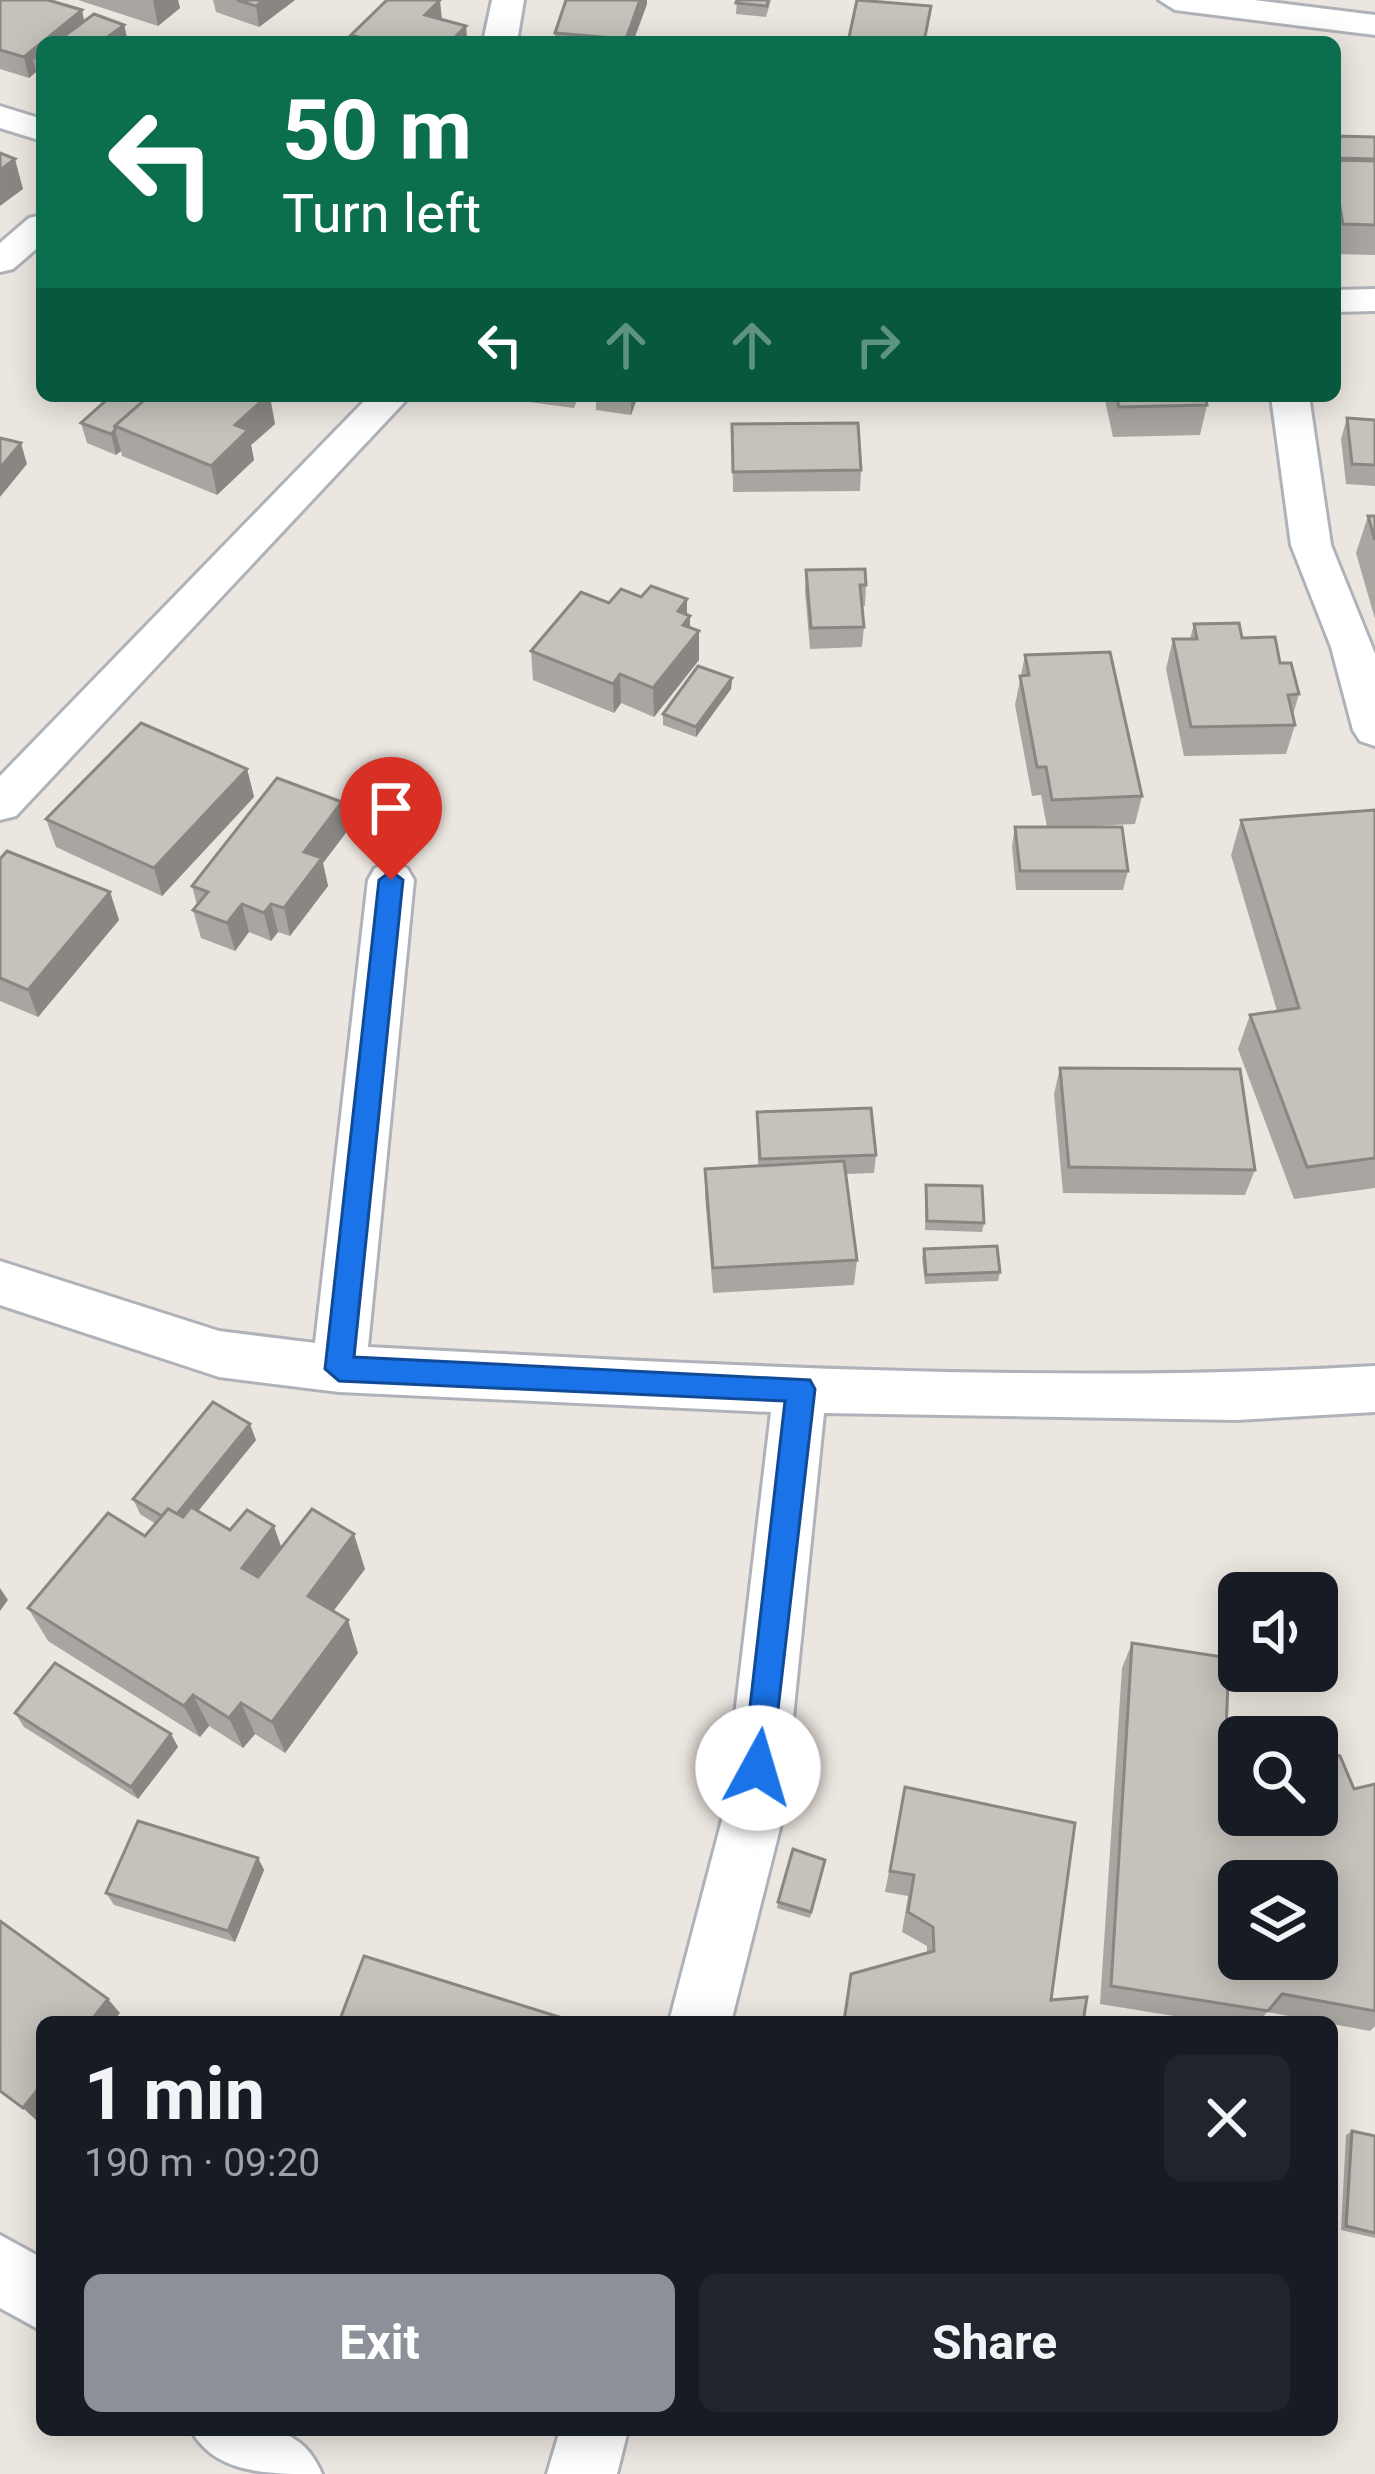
<!DOCTYPE html>
<meta charset="utf-8">
<style>
body{margin:0;font-family:Roboto,sans-serif;background:#20242c;color:#f1f3f6;height:100vh;display:flex;flex-direction:column;font-size:45px;white-space:nowrap}
*{box-sizing:border-box;margin:0}
p{font-size:39px;color:#9ea1a6}
.icon{flex:none;width:66px;height:66px;fill:none;stroke:currentColor;stroke-width:2;stroke-linecap:round;stroke-linejoin:round}
.map{position:relative;flex:1;overflow:hidden}
.sheet{position:absolute;left:36px;top:2016px;width:1302px;height:420px;display:flex;flex-direction:column;background:#171b24;border-radius:18px;box-shadow:0 6px 30px #0003}
.sheet>*{flex:none}
.banner{position:absolute;left:36px;top:36px;width:1305px;height:366px;border-radius:18px;box-shadow:0 6px 30px #0003;background:#0b6e4f;color:#fff;overflow:hidden}
.controls{position:absolute;left:1218px;top:1572px;display:grid;gap:24px}
.controls a{display:grid;place-items:center;width:120px;height:120px;border-radius:18px;background:#171b24;box-shadow:0 6px 30px #0003;font-size:60px}
.pin{position:absolute;display:grid;place-items:center;width:102px;height:102px;color:#fff;margin:-123px -51px;border-radius:50% 50% 50% 0;rotate:-45deg;box-shadow:0 0 12px #0007}
.pin .icon{rotate:45deg}
.me{position:absolute;width:132px;margin:-66px;rotate:6deg;stroke-linejoin:round;filter:drop-shadow(0 0 9px #0008)}
.turn{display:flex;align-items:center;gap:42px;height:252px;padding:0 48px;font-size:54px}
.turn .icon{width:156px;height:156px;stroke-width:2.5}
.turn b{display:block;font-size:84px;line-height:102px}
.lanes{display:flex;align-items:center;height:114px;padding:0 48px;background:#0003;justify-content:center;gap:60px;direction:ltr}
.lanes .off{opacity:.35}
.round{display:grid;place-items:center;flex:none;width:126px;height:126px;border-radius:18px;background:#20242c}
.headline{display:flex;align-items:center;justify-content:space-between;height:204px;padding:0 48px}
h1{font-size:72px;font-weight:700;line-height:90px}
.action{display:flex;gap:24px;margin-top:auto;padding:24px 48px}
.action a{flex:1;height:138px;border-radius:18px;background:#8c9099;color:#fff;font-size:48px;font-weight:700;line-height:138px;text-align:center}
.action a+a{background:#20242c;color:#f1f3f6}
.map>svg:first-child{display:block}
.lines{fill:none;stroke-linecap:round;stroke-linejoin:round}
.minor-casing{stroke:#b0b2ba;stroke-width:6}
.minor{fill:#fff;fill-rule:evenodd}
.wall{fill:#a9a6a1}
.shaded-wall{fill:#8a8783}
.building{fill:#c5c1bb;stroke:#8a8783;stroke-width:3;fill-rule:evenodd}
.route{fill:#1a73e8;stroke:#114b97;stroke-width:3}
</style>
<div class="map">
<svg width="1375" height="2474" viewBox="0 0 1375 2474">
<rect width="100%" height="100%" fill="#ece6e0"/>
<g class="lines">
<defs>
<g id="minor">
<path d="M 492,0 L 524,0 L 517,42 L 483,42 Z"/>
<path d="M 1159,0 L 1254,0 L 1375,15 L 1375,35 L 1175,10 Z"/>
<path d="M 0,106 L 42,119 L 42,141 L 0,128 Z"/>
<path d="M 42,215 L 42,244 L 13,269 L 0,272 L 0,243 L 29,218 Z"/>
<path d="M 1375,289 L 1375,311 L 1335,312 L 1335,290 Z"/>
<path d="M 369,396 L 410,396 L 16,816 L 0,820 L 0,776 Z"/>
<path d="M 1271,396 L 1309,396 L 1331,545 L 1375,654 L 1375,746 L 1360,741 L 1353,730 L 1331,647 L 1291,545 Z"/>
<path d="M 391,863 L 407,868 L 414,880 L 368,1347 C 702,1364 1040,1385 1375,1366 L 1375,1412 L 1236,1420 L 824,1413 L 783,1816 L 731,2022 L 669,2022 L 723,1816 L 771,1412 L 339,1392 L 219,1377 L 0,1305 L 0,1261 L 219,1331 L 315,1343 L 368,880 L 375,868 Z"/>
<path d="M 0,2235 L 42,2258 L 42,2331 L 0,2308 Z"/>
<path d="M 191,2430 C 246,2430 297,2414 322,2474 C 267,2474 215,2474 191,2430 Z"/>
<path d="M 560,2430 L 628,2430 L 617,2474 L 547,2474 Z"/>
</g>
</defs>
<use href="#minor" class="minor-casing"/>
<use href="#minor" class="minor"/>
</g>
<g class="wall">
<path d="M 0,0 L 82,10 L 84,21 L 124,25 L 128,42 L 42,42 L 42,81 L 38,80 L 36,72 L 29,78 L 0,69 Z"/>
<path d="M 78,0 L 178,0 L 180,8 L 158,26 Z"/>
<path d="M 213,0 L 295,0 L 259,27 L 216,12 Z"/>
<path d="M 737,0 L 771,0 L 766,17 L 736,14 Z"/>
<path d="M 647,4 L 633,42 L 555,42 L 555,33 Z"/>
<path d="M 442,20 L 466,26 L 467,42 L 351,42 L 351,35 Z"/>
<path d="M 1335,136 L 1375,137 L 1375,255 L 1335,254 Z"/>
<path d="M 499,396 L 638,396 L 631,415 L 596,410 L 596,400 L 578,398 L 574,408 L 499,398 Z"/>
<path d="M 1104,396 L 1205,396 L 1207,405 L 1200,435 L 1113,437 Z"/>
<path d="M 1347,418 L 1375,420 L 1375,486 L 1346,484 L 1341,439 Z"/>
<path d="M 81,423 L 275,424 L 251,445 L 254,460 L 217,495 L 122,456 L 121,451 L 116,455 L 87,443 Z"/>
<path d="M 732,424 L 861,470 L 860,491 L 733,492 Z"/>
<path d="M 1368,516 L 1375,516 L 1375,619 L 1356,553 Z"/>
<path d="M 806,570 L 866,585 L 865,606 L 862,606 L 864,627 L 862,647 L 810,649 L 805,591 Z"/>
<path d="M 609,603 L 690,616 L 690,628 L 699,660 L 654,717 L 621,703 L 614,713 L 533,680 L 531,651 Z"/>
<path d="M 1194,624 L 1242,638 L 1280,663 L 1299,694 L 1293,715 L 1295,725 L 1286,754 L 1184,756 L 1166,669 L 1173,639 L 1190,639 Z"/>
<path d="M 1025,655 L 1142,796 L 1135,824 L 1072,827 L 1128,871 L 1123,890 L 1016,890 L 1012,846 L 1015,827 L 1047,827 L 1041,795 L 1032,796 L 1015,705 Z"/>
<path d="M 732,678 L 731,689 L 696,737 L 663,725 L 663,714 Z"/>
<path d="M 247,769 L 254,797 L 162,896 L 56,847 L 46,819 Z"/>
<path d="M 1375,810 L 1375,1188 L 1294,1199 L 1238,1049 L 1250,1015 L 1277,1011 L 1231,855 L 1241,820 Z"/>
<path d="M 348,830 L 323,863 L 328,886 L 290,936 L 278,932 L 271,941 L 249,932 L 235,951 L 201,938 L 193,910 L 197,905 L 192,886 Z"/>
<path d="M 0,859 L 110,892 L 119,920 L 38,1017 L 0,1001 Z"/>
<path d="M 1060,1068 L 1255,1170 L 1245,1195 L 1063,1193 L 1054,1094 Z"/>
<path d="M 757,1112 L 876,1155 L 874,1173 L 846,1174 L 857,1260 L 854,1285 L 713,1293 L 705,1195 L 705,1169 L 758,1166 Z"/>
<path d="M 926,1185 L 984,1223 L 982,1232 L 925,1230 Z"/>
<path d="M 924,1249 L 1000,1272 L 998,1281 L 925,1284 L 922,1258 Z"/>
<path d="M 256,1440 L 198,1511 L 230,1530 L 282,1547 L 365,1569 L 333,1611 L 358,1653 L 285,1753 L 255,1734 L 243,1748 L 209,1726 L 200,1737 L 48,1641 L 28,1608 L 145,1536 L 156,1524 L 140,1514 L 133,1499 Z"/>
<path d="M 1132,1643 L 1226,1732 L 1354,1789 L 1375,1784 L 1375,2026 L 1370,2031 L 1332,2024 L 1332,2022 L 1320,2022 L 1267,2012 L 1259,2022 L 1211,2022 L 1100,2004 L 1122,1668 Z"/>
<path d="M 15,1713 L 171,1734 L 178,1747 L 138,1799 L 24,1727 Z"/>
<path d="M 905,1787 L 1051,2000 L 1083,2022 L 842,2022 L 851,1974 L 927,1953 L 927,1946 L 902,1932 L 908,1896 L 885,1892 Z"/>
<path d="M 258,1858 L 264,1870 L 235,1942 L 114,1905 L 106,1893 Z"/>
<path d="M 825,1860 L 810,1918 L 777,1908 L 778,1902 Z"/>
<path d="M 1352,2131 L 1375,2136 L 1375,2238 L 1341,2230 L 1346,2135 Z"/>
</g>
<g class="shaded-wall">
<path d="M 153,0 L 178,0 L 180,8 L 158,26 Z"/>
<path d="M 264,0 L 295,0 L 259,27 L 256,6 Z"/>
<path d="M 440,0 L 442,20 L 425,15 Z"/>
<path d="M 640,0 L 647,0 L 647,4 L 633,42 L 626,42 Z"/>
<path d="M 82,10 L 86,31 L 73,42 L 42,42 Z"/>
<path d="M 124,25 L 128,42 L 101,42 Z"/>
<path d="M 466,26 L 467,42 L 450,42 Z"/>
<path d="M 42,42 L 42,62 L 33,59 L 36,72 L 29,78 L 24,57 Z"/>
<path d="M 15,159 L 23,189 L 0,206 L 0,170 Z"/>
<path d="M 267,396 L 270,396 L 275,424 L 251,445 L 254,460 L 217,495 L 211,466 L 235,425 Z"/>
<path d="M 631,396 L 638,396 L 631,415 Z"/>
<path d="M 115,430 L 121,451 L 116,455 L 111,434 Z"/>
<path d="M 21,443 L 27,464 L 0,497 L 0,468 Z"/>
<path d="M 687,599 L 687,620 L 690,616 L 690,642 L 699,631 L 699,660 L 654,717 L 653,688 L 678,611 Z"/>
<path d="M 620,674 L 621,703 L 614,713 L 613,684 Z"/>
<path d="M 732,678 L 731,689 L 696,737 L 696,727 Z"/>
<path d="M 247,769 L 254,797 L 162,896 L 154,868 Z"/>
<path d="M 342,802 L 348,830 L 323,863 L 328,886 L 290,936 L 284,908 L 304,852 Z"/>
<path d="M 110,892 L 119,920 L 38,1017 L 28,990 Z"/>
<path d="M 242,904 L 249,932 L 235,951 L 227,923 Z"/>
<path d="M 271,904 L 278,932 L 271,941 L 264,913 Z"/>
<path d="M 250,1424 L 256,1440 L 177,1537 L 171,1522 Z"/>
<path d="M 274,1526 L 286,1561 L 255,1602 L 242,1568 Z"/>
<path d="M 354,1534 L 365,1569 L 320,1629 L 308,1596 Z"/>
<path d="M 0,1588 L 8,1600 L 0,1611 Z"/>
<path d="M 348,1620 L 358,1653 L 285,1753 L 272,1722 Z"/>
<path d="M 193,1695 L 209,1726 L 200,1737 L 184,1706 Z"/>
<path d="M 241,1703 L 255,1734 L 243,1748 L 229,1718 Z"/>
<path d="M 171,1734 L 178,1747 L 138,1799 L 131,1787 Z"/>
<path d="M 258,1858 L 264,1870 L 235,1942 L 228,1931 Z"/>
<path d="M 108,1999 L 120,2013 L 113,2022 L 90,2022 Z"/>
<path d="M 42,2084 L 42,2114 L 37,2121 L 23,2108 Z"/>
</g>
<g class="building">
<path d="M 0,0 L 48,0 L 82,10 L 24,57 L 0,50 Z"/>
<path d="M 237,0 L 264,0 L 256,6 Z"/>
<path d="M 387,0 L 440,0 L 425,15 L 466,26 L 450,42 L 376,42 L 351,35 Z"/>
<path d="M 566,0 L 640,0 L 626,39 L 555,33 Z"/>
<path d="M 737,0 L 768,0 L 767,6 L 736,3 Z"/>
<path d="M 857,0 L 931,6 L 924,42 L 848,42 Z"/>
<path d="M 94,14 L 124,25 L 101,42 L 56,42 Z"/>
<path d="M 1335,136 L 1375,137 L 1375,159 L 1335,158 Z"/>
<path d="M 0,153 L 15,159 L 0,170 Z"/>
<path d="M 1335,160 L 1375,161 L 1375,225 L 1343,224 L 1339,202 L 1335,202 Z"/>
<path d="M 111,396 L 149,396 L 115,426 L 115,430 L 111,434 L 81,423 Z"/>
<path d="M 149,396 L 267,396 L 235,425 L 248,430 L 211,466 L 115,426 Z"/>
<path d="M 1116,396 L 1205,396 L 1207,405 L 1119,407 Z"/>
<path d="M 1347,418 L 1375,420 L 1375,465 L 1352,464 Z"/>
<path d="M 858,423 L 861,470 L 733,472 L 732,424 Z"/>
<path d="M 0,438 L 21,443 L 0,468 Z"/>
<path d="M 1368,516 L 1375,516 L 1375,540 Z"/>
<path d="M 865,569 L 866,585 L 860,585 L 864,627 L 811,628 L 806,570 Z"/>
<path d="M 651,586 L 687,599 L 678,611 L 690,616 L 683,625 L 699,631 L 653,688 L 620,674 L 613,684 L 531,651 L 581,592 L 609,603 L 621,589 L 641,597 Z"/>
<path d="M 1239,623 L 1242,638 L 1275,637 L 1280,663 L 1291,663 L 1299,694 L 1288,695 L 1295,725 L 1191,727 L 1173,639 L 1197,639 L 1194,624 Z"/>
<path d="M 1110,652 L 1142,796 L 1052,800 L 1046,767 L 1037,767 L 1020,676 L 1029,675 L 1025,655 Z"/>
<path d="M 698,666 L 732,678 L 696,727 L 663,714 Z"/>
<path d="M 141,723 L 247,769 L 154,868 L 46,819 Z"/>
<path d="M 277,778 L 342,802 L 304,852 L 322,858 L 284,908 L 271,904 L 264,913 L 242,904 L 227,923 L 193,910 L 208,892 L 192,886 Z"/>
<path d="M 1375,810 L 1375,1158 L 1307,1167 L 1250,1015 L 1299,1008 L 1241,820 Z"/>
<path d="M 1015,827 L 1122,827 L 1128,871 L 1020,871 Z"/>
<path d="M 7,851 L 110,892 L 28,990 L 0,978 L 0,859 Z"/>
<path d="M 1060,1068 L 1240,1069 L 1255,1170 L 1069,1167 Z"/>
<path d="M 871,1108 L 876,1155 L 760,1159 L 757,1112 Z"/>
<path d="M 844,1161 L 857,1260 L 713,1268 L 705,1169 Z"/>
<path d="M 926,1185 L 982,1186 L 984,1223 L 927,1221 Z"/>
<path d="M 997,1246 L 1000,1272 L 926,1275 L 924,1249 Z"/>
<path d="M 213,1402 L 250,1424 L 177,1514 L 168,1509 L 162,1516 L 133,1499 Z"/>
<path d="M 191,1507 L 230,1530 L 247,1510 L 274,1526 L 242,1568 L 258,1577 L 312,1509 L 354,1534 L 308,1596 L 348,1620 L 272,1722 L 241,1703 L 229,1718 L 193,1695 L 184,1706 L 28,1608 L 108,1513 L 145,1536 L 168,1509 L 183,1517 Z"/>
<path d="M 1132,1643 L 1229,1658 L 1226,1732 L 1246,1723 L 1285,1737 L 1239,1737 L 1239,1815 L 1317,1815 L 1317,1748 L 1340,1756 L 1354,1789 L 1375,1784 L 1375,2011 L 1282,1994 L 1268,2011 L 1111,1986 ZM 1239,1881 L 1317,1881 L 1317,1959 L 1239,1959 Z"/>
<path d="M 55,1663 L 171,1734 L 131,1787 L 15,1713 Z"/>
<path d="M 905,1787 L 1075,1823 L 1051,2000 L 1087,1997 L 1083,2022 L 844,2022 L 851,1974 L 934,1951 L 933,1927 L 908,1912 L 914,1875 L 890,1871 Z"/>
<path d="M 138,1821 L 258,1858 L 228,1931 L 106,1893 Z"/>
<path d="M 793,1849 L 825,1860 L 811,1912 L 778,1902 Z"/>
<path d="M 0,1921 L 108,1999 L 90,2022 L 42,2022 L 42,2084 L 23,2108 L 0,2091 Z"/>
<path d="M 364,1956 L 572,2021 L 339,2022 Z"/>
<path d="M 1352,2131 L 1375,2136 L 1375,2233 L 1346,2226 Z"/>
</g>
<path class="route" d="M 391,871 L 403,880 L 354,1357 L 810,1380 L 815,1389 L 770,1779 L 758,1784 L 747,1779 L 743,1768 L 785,1401 L 339,1381 L 325,1369 L 379,880 Z"/>
</svg>
<div class="controls">
<a><svg class="icon" aria-label="sound" viewBox="0 0 24 24"><path d="M4 9h4l5-4v14l-5-4H4zM17 9q2 3 0 6"/></svg></a>
<a><svg class="icon" aria-label="search" viewBox="0 0 24 24"><circle cx="10" cy="10" r="6"/><path d="M15 15l6 6"/></svg></a>
<a><svg class="icon" aria-label="layers" viewBox="0 0 24 24"><path d="M12 4l9 5-9 5-9-5zM3 14l9 5 9-5"/></svg></a>
</div>
<div class="pin" style="left:391px;top:880px;background:#d93025"><svg class="icon" aria-label="arrive" viewBox="0 0 24 24"><path d="M6 21V4h12l-3 4 3 4H6"/></svg></div>
<svg class="me" style="left:758px;top:1768px" viewBox="-20 -20 40 40"><circle r="19" fill="#fff"/><path d="M0-13L10 11 0 6-10 11z" fill="#1a73e8"/></svg>
<div class="banner">
<div class="turn"><svg class="icon" aria-label="left" viewBox="0 0 24 24"><path d="M17 20v-9H6M10 6l-5 5 5 5"/></svg><div><b>50 m</b>Turn left</div></div>
<div class="lanes"><svg class="icon" aria-label="left" viewBox="0 0 24 24"><path d="M17 20v-9H6M10 6l-5 5 5 5"/></svg><svg class="icon off" aria-label="ahead" viewBox="0 0 24 24"><path d="M12 20V5M6 11l6-6 6 6"/></svg><svg class="icon off" aria-label="ahead" viewBox="0 0 24 24"><path d="M12 20V5M6 11l6-6 6 6"/></svg><svg class="icon off" aria-label="right" viewBox="0 0 24 24"><path d="M7 20v-9h11M14 6l5 5-5 5"/></svg></div>
</div>
<section class="sheet">
<div class="headline"><div><h1>1 min</h1><p>190 m · 09:20</p></div><a class="round"><svg class="icon" aria-label="close" viewBox="0 0 24 24"><path d="M6 6l12 12M18 6L6 18"/></svg></a></div>
<div class="action"><a>Exit</a><a>Share</a></div>
</section>
</div>
